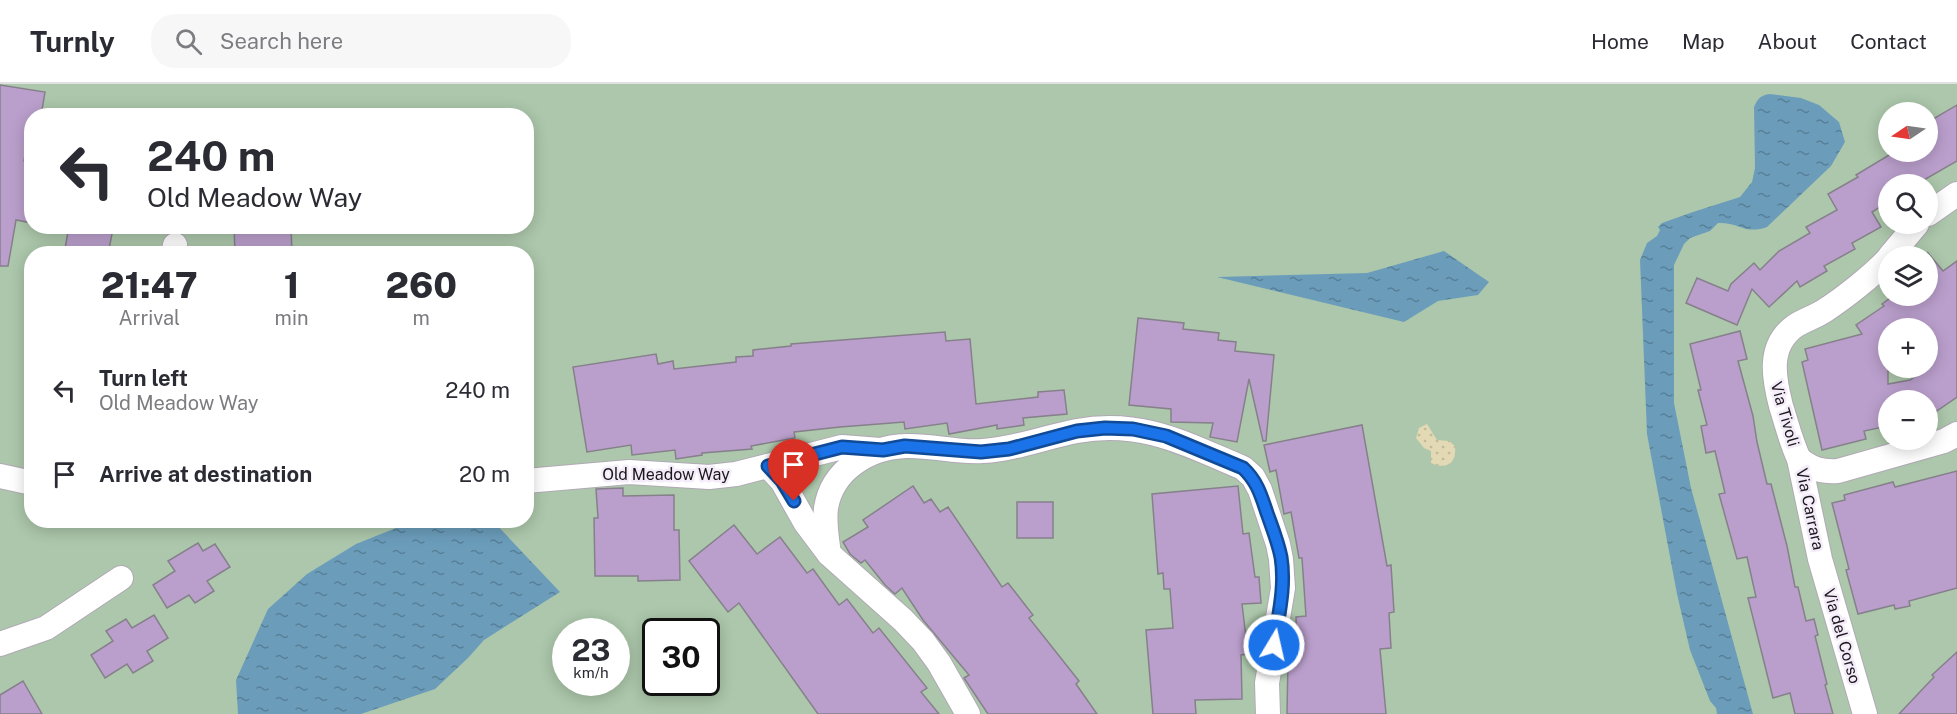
<!DOCTYPE html>
<meta charset="utf-8">
<style>
body{margin:0;font-family:"Public Sans",sans-serif;background:#f7f7f7;color:#2b2b33;height:100vh;display:flex;flex-direction:column;font-size:22px;white-space:nowrap}
*{box-sizing:border-box;margin:0}
p{font-size:20px;color:#7c7c81}
.icon{flex:none;width:33px;height:33px;fill:none;stroke:currentColor;stroke-width:2;stroke-linecap:round;stroke-linejoin:round}
.map{position:relative;flex:1;overflow:hidden}
.drawer{position:absolute;left:24px;top:162px;width:510px;height:282px;display:flex;flex-direction:column;background:#fff;border-radius:24px;box-shadow:0 3px 15px #0003}
.drawer>*{flex:none}
.top-card{position:absolute;left:24px;top:24px;width:510px;height:126px;border-radius:24px;box-shadow:0 3px 15px #0003;background:#fff;color:#2b2b33;overflow:hidden}
.needle{width:39px;rotate:257deg}
.tools{position:absolute;left:1878px;top:18px;display:grid;gap:12px}
.tools a{display:grid;place-items:center;width:60px;height:60px;border-radius:50%;background:#fff;box-shadow:0 3px 15px #0003;font-size:30px}
.speed{position:absolute;left:552px;top:534px;display:flex;gap:12px;font-size:30px;font-weight:700;text-align:center}
.speed>*{display:grid;place-content:center;width:78px;height:78px;border-radius:50%;background:#fff;box-shadow:0 3px 15px #0003;line-height:1}
.speed small{font-size:15px;font-weight:400}
.speed .limit{border:3px solid #111;border-radius:9px;background:#fff;color:#111}
.pin{position:absolute;display:grid;place-items:center;width:51px;height:51px;color:#fff;margin:-62px -26px;border-radius:50% 50% 50% 0;rotate:-45deg;box-shadow:0 0 6px #0007}
.pin .icon{rotate:45deg}
.me{position:absolute;width:66px;margin:-33px;rotate:9deg;stroke-linejoin:round;filter:drop-shadow(0 0 4px #0008)}
.turn{display:flex;align-items:center;gap:21px;height:126px;padding:0 24px;font-size:27px}
.turn .icon{width:78px;height:78px;stroke-width:2.5}
.turn b{display:block;font-size:42px;line-height:51px}
.eta{display:flex;justify-content:space-evenly;align-items:center;height:102px;text-align:center}
.eta b{font-size:36px;font-weight:800;line-height:42px}
ul{padding:0;list-style:none}
li{display:flex;align-items:center;gap:18px;height:84px;padding:0 24px}
li div{flex:1}
li b{display:block;font-size:22px}
li em{font-style:normal}
header{display:flex;align-items:center;gap:36px;box-sizing:border-box;height:84px;padding:0 30px;background:#fff;border-bottom:2px solid #e1e1e2}
header strong{font-size:28px}
nav{display:flex;gap:33px;margin-inline-start:auto;font-size:21px}
.search{width:420px;height:54px;background:#f7f7f7;display:flex;align-items:center;gap:15px;box-sizing:border-box;padding:0 21px;border-radius:24px;color:#7c7c81;font-size:22px}
.map>svg:first-child{display:block}
.grass{fill:#acc7ab;fill-rule:evenodd}
.sand{fill:url(#sand-dots)}
.water{fill:url(#water-ripples)}
.building{fill:#ba9fcc;stroke:#86808b;stroke-width:1.5;fill-rule:evenodd}
.lines{fill:none;stroke-linecap:round;stroke-linejoin:round}
.minor-casing{stroke:#b0a9b5;stroke-width:26}
.minor{stroke:#fff;stroke-width:24}
.route-casing{stroke:#114b97;stroke-width:15}
.route{stroke:#1a73e8;stroke-width:10}
.labels{text-anchor:middle;dominant-baseline:central;stroke-width:5;stroke-linejoin:round;paint-order:stroke}
.street-label{font-size:16px;fill:#1a181c;stroke:#f4ecf9}
</style>
<header>
<strong>Turnly</strong>
<div class="search"><svg class="icon" aria-label="search" viewBox="0 0 24 24"><circle cx="10" cy="10" r="6"/><path d="M15 15l6 6"/></svg>Search here</div>
<nav><a>Home</a><a>Map</a><a>About</a><a>Contact</a></nav>
</header>
<div class="map">
<svg width="1957" height="630" viewBox="0 0 1957 630">
<defs>
<pattern id="sand-dots" width="8" height="8" patternUnits="userSpaceOnUse" patternTransform="scale(1.5)"><rect width="8" height="8" fill="#e3d9b4"/><path d="M2 2h.1M6 6h.1" fill="none" stroke="#c2ba9a" stroke-width="1.8" stroke-linecap="round"/></pattern>
<pattern id="water-ripples" width="26" height="14" patternUnits="userSpaceOnUse" patternTransform="scale(1.5)"><rect width="26" height="14" fill="#6b9dbb"/><path d="M2 4q2-2 4 0t4 0M15 11q2-2 4 0t4 0" fill="none" stroke="#577f97"/></pattern>
</defs>
<rect width="100%" height="100%" fill="#e7dfec"/>
<path class="grass" d="M 0,0 L 1957,0 L 1957,630 L 0,630 ZM 1888,28 L 1928,28 L 1928,68 L 1888,68 ZM 32,32 L 526,32 L 526,142 L 32,142 ZM 1888,100 L 1928,100 L 1928,140 L 1888,140 ZM 32,170 L 526,170 L 526,436 L 32,436 ZM 1888,172 L 1928,172 L 1928,212 L 1888,212 ZM 1888,244 L 1928,244 L 1928,284 L 1888,284 ZM 1888,316 L 1928,316 L 1928,356 L 1888,356 ZM 566,548 L 616,548 L 616,598 L 566,598 ZM 656,548 L 706,548 L 706,598 L 656,598 Z"/>
<path class="sand" d="M 1427,340 L 1437,356 L 1449,357 L 1455,362 C 1457,380 1446,386 1431,379 L 1431,367 L 1424,364 L 1416,354 L 1419,344 Z"/>
<g class="water">
<path d="M 1770,10 L 1801,14 L 1819,21 L 1839,38 L 1845,58 L 1831,82 L 1767,143 C 1746,151 1738,138 1718,139 L 1710,147 L 1690,154 L 1684,160 L 1674,181 L 1674,319 L 1691,404 L 1753,630 L 1717,630 L 1716,624 L 1710,617 L 1690,566 L 1677,510 L 1647,350 L 1640,176 L 1647,159 L 1657,152 L 1660,146 L 1658,143 L 1662,139 L 1693,128 L 1740,113 L 1752,98 L 1755,84 L 1754,23 C 1758,14 1761,11 1770,10 Z"/>
<path d="M 1444,167 L 1489,198 L 1478,211 L 1438,217 L 1404,238 L 1217,193 L 1367,189 Z"/>
<path d="M 446,436 L 493,437 L 560,508 L 484,556 L 468,574 L 435,605 L 361,630 L 238,630 L 236,596 L 268,525 L 307,490 L 356,460 L 401,442 Z"/>
</g>
<g class="building">
<path d="M 0,1 L 45,8 L 41,32 L 32,32 L 24,77 L 32,79 L 32,139 L 16,136 L 8,182 L 0,182 Z"/>
<path d="M 1957,21 L 1957,77 L 1917,100 L 1888,100 L 1888,118 L 1872,128 L 1881,143 L 1852,159 L 1855,165 L 1824,182 L 1827,187 L 1800,203 L 1797,197 L 1769,223 L 1752,205 L 1737,241 L 1686,219 L 1697,194 L 1728,207 L 1731,200 L 1754,179 L 1760,186 L 1779,167 L 1810,149 L 1806,143 L 1837,126 L 1828,110 L 1858,93 L 1856,91 L 1894,68 L 1928,68 L 1928,38 Z"/>
<path d="M 69,142 L 102,142 L 113,145 L 108,170 L 64,170 Z"/>
<path d="M 234,142 L 291,142 L 292,170 L 235,170 Z"/>
<path d="M 1928,169 L 1943,187 L 1957,177 L 1957,313 L 1928,333 L 1928,316 L 1888,316 L 1888,342 L 1864,347 L 1866,355 L 1822,366 L 1802,278 L 1808,276 L 1805,265 L 1862,250 L 1856,241 L 1884,222 L 1882,220 L 1893,212 L 1928,212 ZM 1888,244 L 1928,244 L 1928,284 L 1910,296 L 1888,300 Z"/>
<path d="M 1138,234 L 1184,239 L 1183,245 L 1219,249 L 1218,256 L 1236,258 L 1235,267 L 1274,271 L 1266,357 L 1263,357 L 1249,295 L 1237,358 L 1210,353 L 1213,339 L 1171,338 L 1171,325 L 1129,321 Z"/>
<path d="M 1740,247 L 1747,275 L 1738,277 L 1753,332 L 1757,358 L 1767,400 L 1771,400 L 1787,462 L 1795,503 L 1798,503 L 1806,537 L 1814,535 L 1818,551 L 1815,552 L 1827,600 L 1825,601 L 1833,630 L 1795,630 L 1790,609 L 1773,614 L 1748,514 L 1756,513 L 1747,473 L 1737,475 L 1719,410 L 1725,409 L 1715,367 L 1706,369 L 1701,342 L 1707,341 L 1698,306 L 1701,306 L 1690,260 Z"/>
<path d="M 945,248 L 946,257 L 970,255 L 976,320 L 1038,313 L 1038,308 L 1064,306 L 1067,330 L 1023,334 L 1024,341 L 997,345 L 997,341 L 949,350 L 947,339 L 905,345 L 904,338 L 840,343 L 794,348 L 795,354 L 751,362 L 752,365 L 702,369 L 702,371 L 676,375 L 675,366 L 632,371 L 631,361 L 587,368 L 573,283 L 656,270 L 658,280 L 673,277 L 674,285 L 736,278 L 736,273 L 753,272 L 753,266 L 791,262 L 791,260 Z"/>
<path d="M 1362,341 L 1387,482 L 1391,481 L 1394,528 L 1389,529 L 1391,564 L 1380,565 L 1386,630 L 1287,630 L 1288,576 L 1297,577 L 1296,533 L 1306,532 L 1302,474 L 1299,474 L 1291,428 L 1284,430 L 1276,386 L 1270,388 L 1264,361 Z"/>
<path d="M 1957,387 L 1957,504 L 1909,517 L 1910,522 L 1895,525 L 1894,521 L 1858,530 L 1846,486 L 1849,485 L 1832,419 L 1845,416 L 1844,411 L 1878,402 L 1893,398 L 1895,403 Z"/>
<path d="M 913,402 L 924,419 L 931,415 L 940,428 L 948,423 L 1002,503 L 1008,499 L 1033,531 L 1029,534 L 1079,597 L 1076,600 L 1097,630 L 988,630 L 964,594 L 969,591 L 923,536 L 902,504 L 895,510 L 885,501 L 865,476 L 861,479 L 850,470 L 843,458 L 868,443 L 863,436 Z"/>
<path d="M 1238,402 L 1243,450 L 1249,449 L 1255,493 L 1259,493 L 1261,519 L 1242,520 L 1248,570 L 1241,571 L 1242,615 L 1195,616 L 1196,630 L 1153,630 L 1146,546 L 1173,544 L 1170,505 L 1164,505 L 1163,489 L 1158,490 L 1152,410 Z"/>
<path d="M 623,404 L 623,412 L 674,411 L 674,446 L 679,446 L 680,496 L 638,497 L 638,492 L 595,492 L 594,434 L 598,434 L 596,405 Z"/>
<rect x="1017" y="418" width="36" height="36"/>
<path d="M 734,441 L 757,470 L 780,453 L 807,489 L 813,485 L 839,521 L 847,515 L 873,549 L 879,544 L 927,604 L 921,608 L 939,630 L 818,630 L 739,519 L 728,528 L 689,477 Z"/>
<path d="M 198,459 L 203,467 L 215,460 L 230,483 L 207,497 L 214,507 L 195,519 L 189,511 L 167,524 L 153,501 L 175,487 L 168,477 Z"/>
<path d="M 154,531 L 168,554 L 147,567 L 153,577 L 133,589 L 127,580 L 105,594 L 91,571 L 113,557 L 106,547 L 126,535 L 132,544 Z"/>
<path d="M 1957,568 L 1957,630 L 1899,630 L 1934,593 L 1932,591 Z"/>
<path d="M 23,597 L 42,630 L 0,630 L 0,611 Z"/>
</g>
<g class="lines">
<defs>
<g id="minor">
<path d="M 1928,130 L 1957,110"/>
<path d="M 173,170 L 175,161"/>
<path d="M 1890,172 L 1917,140"/>
<path d="M 1799,375 C 1812,385 1821,388 1838,387 L 1944,357 L 1957,350"/>
<path d="M 768,382 L 782,397 L 805,438 L 829,470 L 903,536 L 923,557 L 939,579 L 968,630"/>
<path d="M 0,392 L 32,399"/>
<path d="M 526,397 L 629,388 L 709,393 L 736,390 L 842,363 L 880,366"/>
<path d="M 829,470 C 827,455 824,439 826,424 C 832,386 869,363 906,362 C 932,361 957,369 983,367 C 1016,365 1045,353 1077,347 C 1141,335 1186,360 1243,384 L 1253,393 L 1260,406 L 1278,460 L 1281,475 L 1283,504 L 1267,599 L 1268,630"/>
<path d="M 0,560 L 46,544 L 121,494"/>
<path d="M 1865,630 L 1820,475 L 1799,375 C 1791,358 1787,341 1781,322 C 1774,295 1767,262 1795,242 C 1804,236 1815,233 1824,227 C 1844,214 1872,192 1888,175"/>
</g>
</defs>
<use href="#minor" class="minor-casing"/>
<use href="#minor" class="minor"/>
</g>
<g class="lines">
<defs>
<path id="route" d="M 794,417 L 782,397 L 768,382 L 842,363 L 883,366 L 905,362 L 981,368 L 1009,365 L 1077,347 L 1105,344 L 1133,345 L 1166,352 L 1243,384 C 1257,397 1261,411 1267,429 C 1272,443 1278,458 1281,473 C 1286,503 1278,533 1274,561"/>
</defs>
<use href="#route" class="route-casing"/>
<use href="#route" class="route"/>
</g>
<g class="labels">
<g class="street-label">
<text transform="translate(1785 330) rotate(74)">Via Tivoli</text>
<text x="666" y="390">Old Meadow Way</text>
<text transform="translate(1810 425) rotate(78)">Via Carrara</text>
<text transform="translate(1842 552) rotate(74)">Via del Corso</text>
</g>
</g>
</svg>
<div class="tools">
<a><svg class="needle" viewBox="-14 -14 28 28"><path d="M0-13l5 13h-10z" fill="#e53935"/><path d="M0 13l5-13h-10z" fill="#7c7c81"/></svg></a>
<a><svg class="icon" aria-label="search" viewBox="0 0 24 24"><circle cx="10" cy="10" r="6"/><path d="M15 15l6 6"/></svg></a>
<a><svg class="icon" aria-label="layers" viewBox="0 0 24 24"><path d="M12 4l9 5-9 5-9-5zM3 14l9 5 9-5"/></svg></a>
<a>+</a>
<a>−</a>
</div>
<div class="speed"><div>23<small>km/h</small></div><div class="limit">30</div></div>
<div class="pin" style="left:794px;top:417px;background:#d93025"><svg class="icon" aria-label="arrive" viewBox="0 0 24 24"><path d="M6 21V4h12l-3 4 3 4H6"/></svg></div>
<svg class="me" style="left:1274px;top:561px" viewBox="-20 -20 40 40"><circle r="17" fill="#1a73e8" stroke="#fff" stroke-width="3"/><path d="M0-11L8 9 0 5-8 9z" fill="#fff"/></svg>
<div class="top-card">
<div class="turn"><svg class="icon" aria-label="left" viewBox="0 0 24 24"><path d="M17 20v-9H6M10 6l-5 5 5 5"/></svg><div><b>240 m</b>Old Meadow Way</div></div>
</div>
<section class="drawer">
<div class="eta">
<div><b>21:47</b><p>Arrival</p></div>
<div><b>1</b><p>min</p></div>
<div><b>260</b><p>m</p></div>
</div>
<ul>
<li><svg class="icon" aria-label="left" viewBox="0 0 24 24"><path d="M17 20v-9H6M10 6l-5 5 5 5"/></svg><div><b>Turn left</b><p>Old Meadow Way</p></div><em>240 m</em></li>
<li><svg class="icon" aria-label="arrive" viewBox="0 0 24 24"><path d="M6 21V4h12l-3 4 3 4H6"/></svg><div><b>Arrive at destination</b></div><em>20 m</em></li>
</ul>
</section>
</div>
